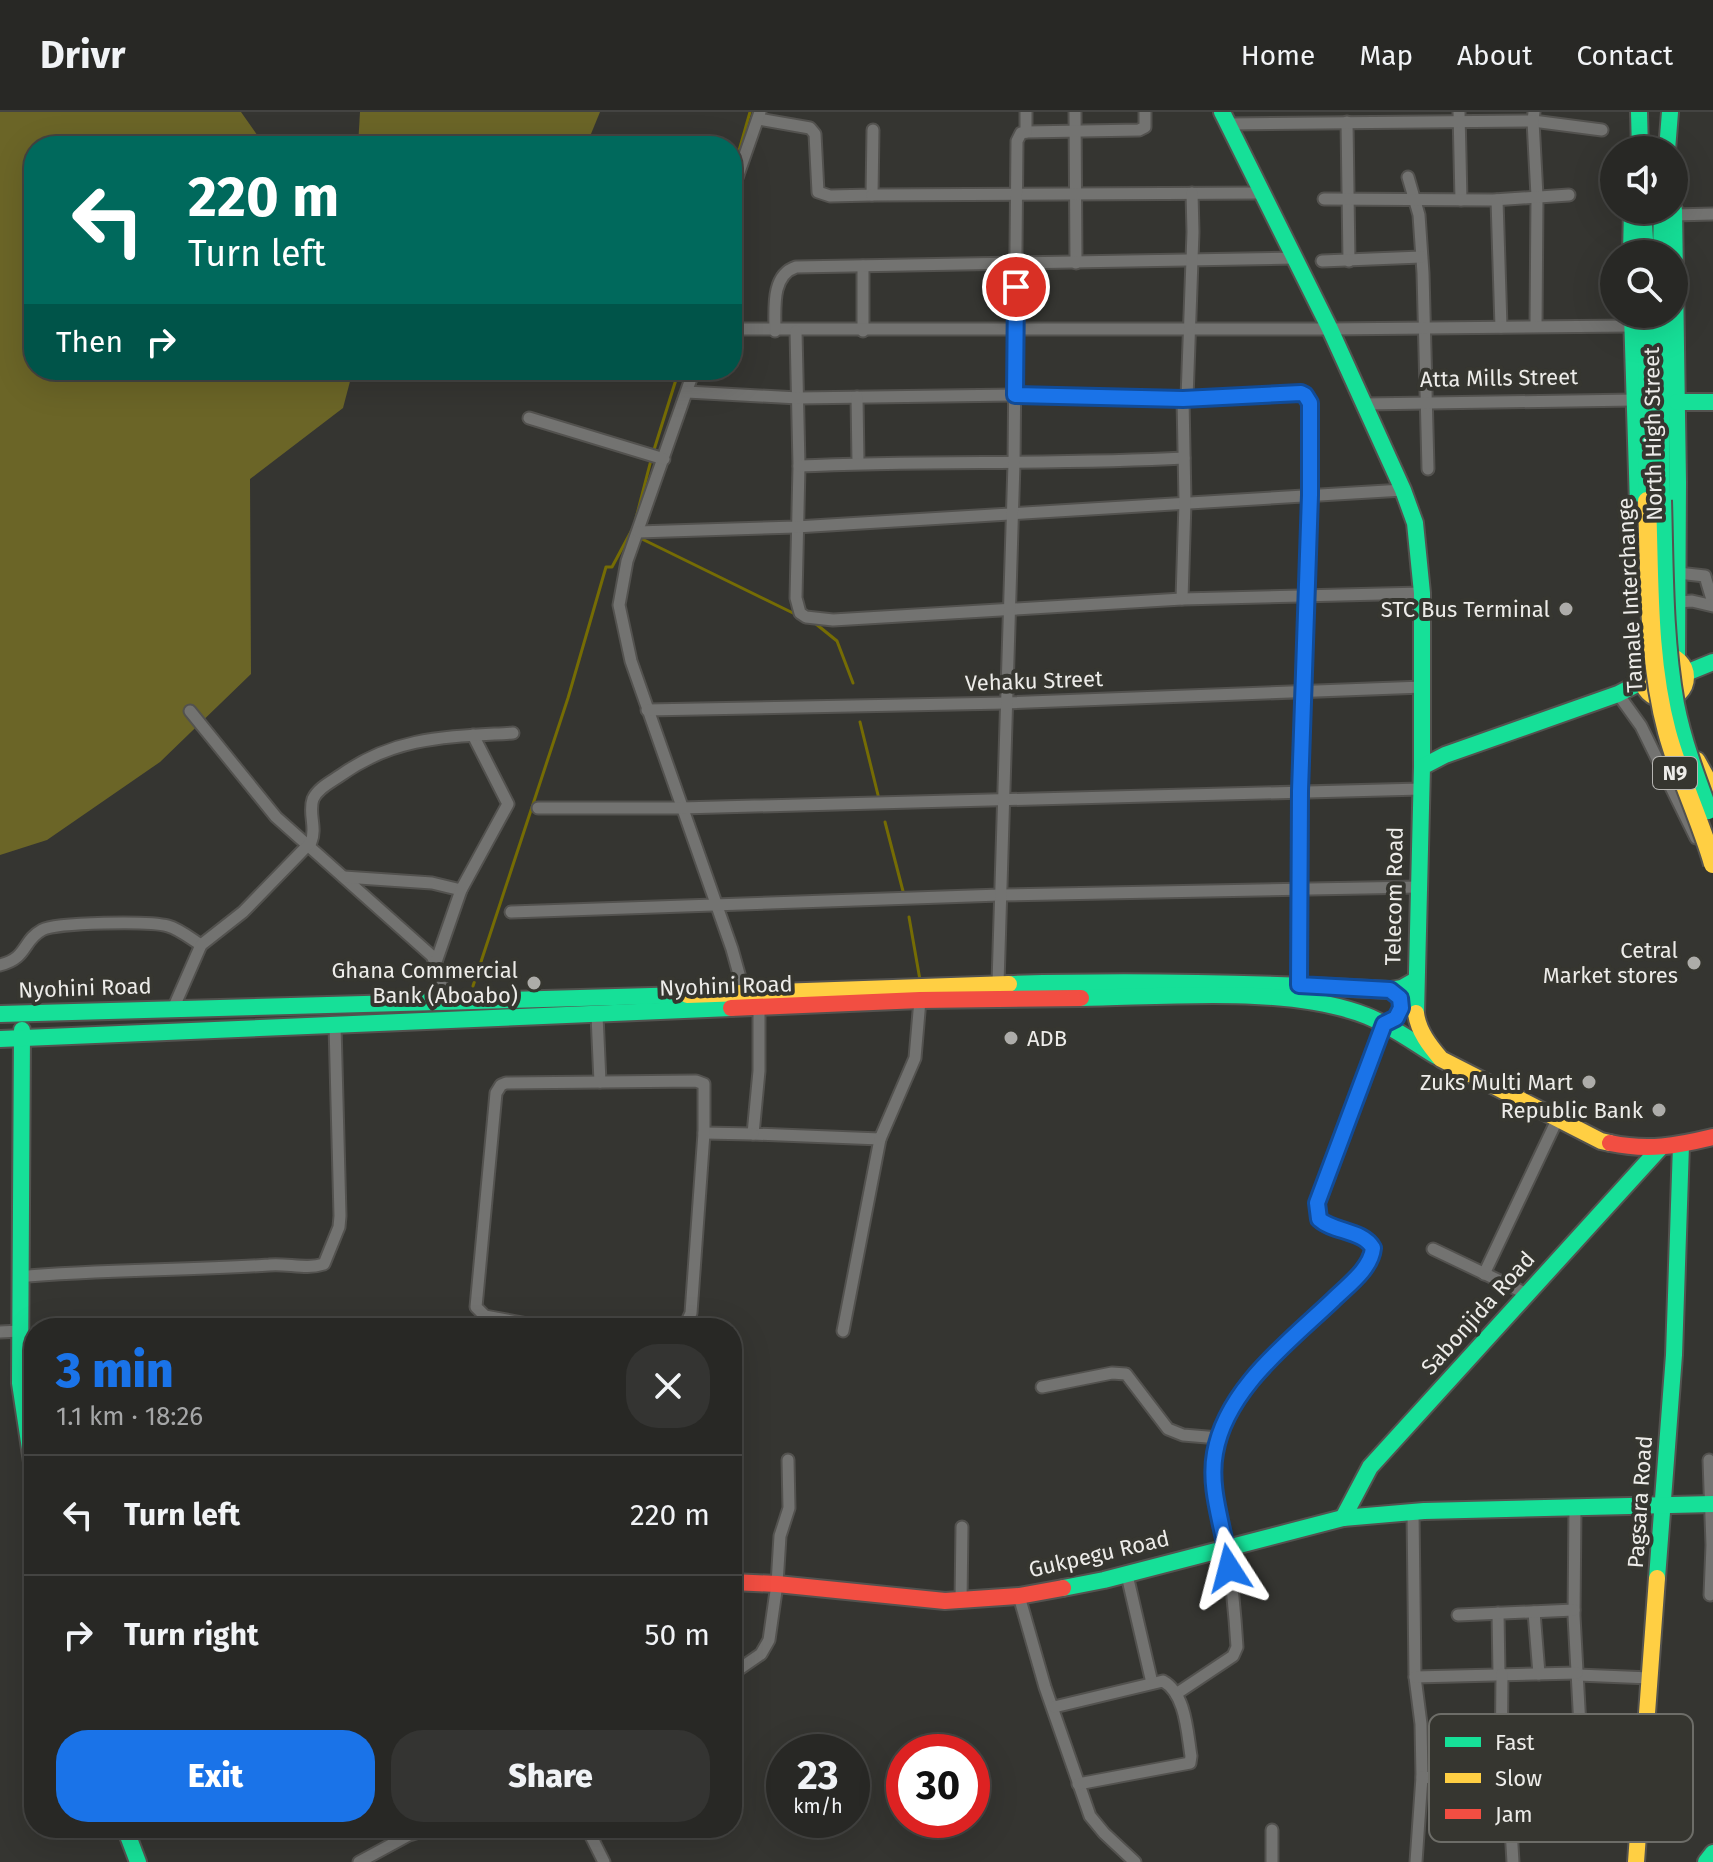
<!DOCTYPE html>
<meta charset="utf-8">
<style>
body{margin:0;font-family:"Fira Sans",sans-serif;background:#343432;color:#f1f3f6;height:100vh;display:flex;flex-direction:column;font-size:30px;white-space:nowrap}
*{box-sizing:border-box;margin:0}
p{font-size:26px;color:#a5a6a7}
.icon{flex:none;width:44px;height:44px;fill:none;stroke:currentColor;stroke-width:2;stroke-linecap:round;stroke-linejoin:round}
.map{position:relative;flex:1;overflow:hidden}
.sheet{position:absolute;left:24px;top:1206px;width:718px;height:520px;display:flex;flex-direction:column;background:#282825;border-radius:32px;box-shadow:0 8px 32px #0002,0 0 0 2px #444442}
.sheet>*{flex:none}
.banner{position:absolute;left:24px;top:24px;width:718px;height:244px;border-radius:32px;box-shadow:0 8px 32px #0002,0 0 0 2px #444442;background:#00695c;color:#fff;overflow:hidden}
.buttons{position:absolute;left:1600px;top:24px;display:grid;gap:16px}
.buttons a{display:grid;place-items:center;width:88px;height:88px;border-radius:50%;background:#282825;box-shadow:0 8px 32px #0002,0 0 0 2px #444442;font-size:40px}
.speed{position:absolute;left:766px;top:1622px;display:flex;gap:16px;font-size:40px;font-weight:700;text-align:center}
.speed>*{display:grid;place-content:center;width:104px;height:104px;border-radius:50%;background:#282825;box-shadow:0 8px 32px #0002,0 0 0 2px #444442;line-height:1}
.speed small{font-size:20px;font-weight:400}
.speed .limit{border:12px solid #d22;background:#fff;color:#111}
.pin{position:absolute;display:grid;place-items:center;width:68px;height:68px;color:#fff;margin:-34px;border:4px solid #fff;border-radius:50%;box-shadow:0 2px 8px #0007}
.me{position:absolute;width:88px;margin:-44px;rotate:351deg;stroke-linejoin:round;filter:drop-shadow(0 0 6px #0008)}
.turn{display:flex;align-items:center;gap:28px;height:168px;padding:0 32px;font-size:36px}
.turn .icon{width:104px;height:104px;stroke-width:2.5}
.turn b{display:block;font-size:56px;line-height:68px}
.then{display:flex;align-items:center;height:76px;padding:0 32px;background:#0003;gap:16px;font-size:30px}
.round{display:grid;place-items:center;flex:none;width:84px;height:84px;border-radius:32px;background:#343432}
.overview{display:flex;align-items:center;justify-content:space-between;height:136px;padding:0 32px}
h1{font-size:48px;font-weight:800;line-height:60px;color:#1a73e8}
.primary-button{display:flex;gap:16px;margin-top:auto;padding:16px 32px}
.primary-button a{flex:1;height:92px;border-radius:32px;background:#1a73e8;color:#fff;font-size:32px;font-weight:800;line-height:92px;text-align:center}
.primary-button a+a{background:#343432;color:#f1f3f6}
ul{padding:0;list-style:none}
li{display:flex;align-items:center;gap:24px;height:120px;padding:0 32px;border-top:2px solid #444442}
li div{flex:1}
li b{display:block;font-size:30px}
li em{font-style:normal}
header{display:flex;align-items:center;gap:48px;box-sizing:border-box;height:112px;padding:0 40px;background:#282825;border-bottom:2px solid #444442}
header strong{font-size:38px}
nav{display:flex;gap:44px;margin-inline-start:auto;font-size:28px}
.map>svg:first-child{display:block}
.forest{fill:#6b6527}
.lines{fill:none;stroke-linecap:round;stroke-linejoin:round}
.stream{stroke:#756c04;stroke-width:3}
.street-casing{stroke:#53524f;stroke-width:15}
.fast-casing{stroke:#53524f;stroke-width:20}
.slow-casing{stroke:#53524f;stroke-width:20}
.jam-casing{stroke:#53524f;stroke-width:20}
.street{stroke:#737371;stroke-width:11}
.fast{stroke:#16e098;stroke-width:16}
.slow{stroke:#ffcf43;stroke-width:16}
.jam{stroke:#f24e42;stroke-width:16}
.fast-bridge-casing{stroke:#53524f;stroke-width:22;stroke-linecap:butt}
.slow-bridge-casing{stroke:#53524f;stroke-width:22;stroke-linecap:butt}
.fast-bridge{stroke:#16e098;stroke-width:18}
.slow-bridge{stroke:#ffcf43;stroke-width:18}
.route-casing{stroke:#114b97;stroke-width:20}
.route{stroke:#1a73e8;stroke-width:14}
.poi-dot{fill:#adaca9;stroke:#363630;stroke-width:3}
.labels{text-anchor:middle;dominant-baseline:central;stroke-width:8;stroke-linejoin:round;paint-order:stroke}
.shield{fill:#363630;stroke:#b6b5b2;stroke-width:2}
.shield-label{font-size:20px;font-weight:bold;fill:#edece9}
.street-label{font-size:22px;fill:#edece9;stroke:#363630}
.poi-label{font-size:22px;fill:#edece9;stroke:#363630;text-anchor:end}
.key{fill:#363630;stroke:#6d6d68;stroke-width:2}
.key-label{font-size:22px;fill:#edece9}
</style>
<header>
<strong>Drivr</strong>
<nav><a>Home</a><a>Map</a><a>About</a><a>Contact</a></nav>
</header>
<div class="map">
<svg width="1713" height="1750" viewBox="0 0 1713 1750">
<rect width="100%" height="100%" fill="#353531"/>
<g class="forest">
<path d="M 0,0 L 241,0 L 265,34 L 34,34 L 34,258 L 353,258 L 343,296 L 250,367 L 251,562 L 160,650 L 47,728 L 0,743 Z"/>
<path d="M 360,0 L 600,0 L 586,34 L 358,34 Z"/>
</g>
<g class="lines">
<g class="stream">
<path d="M 733,60 L 750,0"/>
<path d="M 653,341 L 679,258"/>
<path d="M 642,427 L 795,502"/>
<path d="M 816,512 L 837,529 L 853,571"/>
<path d="M 860,610 L 879,687"/>
<path d="M 885,710 L 904,783"/>
<path d="M 909,805 L 920,868"/>
<path d="M 473,874 L 568,586 L 606,455 L 612,455 L 634,414 L 651,348"/>
</g>
<defs>
<g id="street">
<path d="M 1075,0 L 1076,151"/>
<path d="M 1459,0 L 1461,88"/>
<path d="M 1534,0 L 1533,9 L 1602,18"/>
<path d="M 758,7 L 810,16 L 815,22 L 818,80 L 830,84 L 872,83 L 873,18"/>
<path d="M 1347,10 L 1349,149"/>
<path d="M 1228,12 L 1533,9 L 1537,84 L 1536,214"/>
<path d="M 1026,20 L 1139,18 L 1145,15 L 1145,0"/>
<path d="M 1408,65 L 1419,103 L 1423,161 L 1428,357"/>
<path d="M 732,80 L 760,0"/>
<path d="M 872,83 L 1262,81"/>
<path d="M 1324,87 L 1493,88 L 1569,83"/>
<path d="M 1497,88 L 1501,215"/>
<path d="M 1674,103 L 1713,102"/>
<path d="M 1322,149 L 1421,145"/>
<path d="M 863,154 L 863,219"/>
<path d="M 732,217 L 1330,217 L 1632,214"/>
<path d="M 775,219 C 775,197 771,163 796,155 L 1295,146"/>
<path d="M 796,219 L 799,354 L 796,486 L 800,501 L 806,505 L 833,508 L 1182,487 L 1422,481"/>
<path d="M 694,258 L 627,449 L 619,493 L 631,549 L 732,837 L 744,880"/>
<path d="M 687,280 L 798,286 L 1015,283 L 1183,287 L 1301,281 L 1305,283 L 1310,291 L 1310,383 L 1300,679 L 1299,873"/>
<path d="M 857,285 L 858,351"/>
<path d="M 1187,286 L 1193,120 L 1192,81"/>
<path d="M 1364,292 L 1634,288"/>
<path d="M 529,306 L 664,347"/>
<path d="M 799,354 C 927,348 1055,353 1184,346"/>
<path d="M 638,420 L 796,415 L 1403,378"/>
<path d="M 1678,461 L 1705,464 L 1713,491"/>
<path d="M 1182,487 L 1185,390 L 1183,287"/>
<path d="M 1678,490 L 1692,489 L 1713,494"/>
<path d="M 1618,582 L 1641,614 L 1696,726"/>
<path d="M 647,598 L 1006,591 L 1423,575"/>
<path d="M 190,599 L 276,705 L 432,844 L 439,859 L 444,891"/>
<path d="M 538,696 L 681,696 L 1421,677"/>
<path d="M 344,765 L 432,771 L 461,778"/>
<path d="M 511,800 L 1000,783 L 1418,775"/>
<path d="M 436,850 L 461,778 L 508,692 L 473,623"/>
<path d="M 0,853 C 28,846 22,829 42,818 C 56,810 151,809 168,814 C 179,817 190,826 201,833"/>
<path d="M 998,871 L 1014,351 L 1017,29 L 1021,21 L 1026,20 L 1026,0"/>
<path d="M 173,897 L 201,833 L 243,800 L 311,730 C 317,716 308,701 313,687 C 318,676 331,670 341,663 C 396,624 448,625 513,621"/>
<path d="M 759,897 L 759,959 L 753,1022 L 880,1027 L 915,946 L 920,888"/>
<path d="M 597,903 L 600,970"/>
<path d="M 704,1021 L 753,1022"/>
<path d="M 1433,1137 L 1527,1182"/>
<path d="M 1484,1162 L 1557,1008"/>
<path d="M 19,1165 C 102,1157 185,1159 269,1153 C 287,1151 306,1158 324,1152 L 339,1115 L 340,1104 L 335,913"/>
<path d="M 549,1216 L 485,1204 L 476,1195 L 496,981 L 501,973 L 506,971 L 696,969 L 704,972 L 704,1021 L 691,1201 L 684,1216"/>
<path d="M 843,1219 L 880,1027"/>
<path d="M 0,1220 L 20,1219"/>
<path d="M 1042,1275 L 1112,1261 L 1126,1262 L 1168,1317 L 1183,1323 L 1219,1326"/>
<path d="M 1709,1348 L 1712,1433 L 1710,1483"/>
<path d="M 1575,1396 L 1574,1504 L 1580,1615"/>
<path d="M 1413,1400 L 1415,1565 L 1421,1612 L 1422,1665 L 1501,1671 L 1509,1684 L 1513,1750"/>
<path d="M 1127,1463 L 1152,1571"/>
<path d="M 1019,1484 L 1045,1575 L 1090,1704 L 1104,1721 L 1135,1750"/>
<path d="M 961,1488 L 962,1415"/>
<path d="M 1534,1500 L 1539,1562"/>
<path d="M 1498,1501 L 1499,1562"/>
<path d="M 1458,1503 L 1574,1498"/>
<path d="M 732,1562 L 761,1542 L 769,1528 L 777,1472 L 780,1424 L 789,1396 L 788,1348"/>
<path d="M 1578,1563 L 1650,1566"/>
<path d="M 1415,1565 L 1577,1561"/>
<path d="M 1176,1582 L 1233,1544 L 1237,1535 C 1235,1503 1232,1470 1227,1438 C 1222,1404 1207,1370 1216,1335 C 1224,1304 1245,1276 1267,1252 C 1288,1229 1371,1163 1373,1136 L 1366,1127 L 1324,1112 L 1319,1107 L 1317,1091 L 1384,912 L 1393,909 L 1399,902 L 1400,886 L 1390,878"/>
<path d="M 1054,1595 L 1163,1569 C 1186,1582 1187,1620 1191,1644 L 1190,1651 L 1078,1672"/>
<path d="M 1501,1671 L 1502,1562"/>
<path d="M 587,1716 L 604,1750"/>
<path d="M 1272,1718 L 1272,1750"/>
<path d="M 359,1750 L 409,1723 L 431,1716"/>
<path d="M 1416,1750 L 1422,1665"/>
</g>
<g id="fast">
<path d="M 1222,0 L 1330,217 L 1403,378 L 1415,411 L 1422,481 L 1422,655"/>
<path d="M 1639,0 L 1640,38"/>
<path d="M 1667,38 L 1670,0"/>
<path d="M 1643,98 L 1646,142"/>
<path d="M 1674,98 L 1678,370 L 1677,546"/>
<path d="M 1631,142 L 1632,98"/>
<path d="M 1661,142 L 1662,98"/>
<path d="M 1632,202 L 1638,393"/>
<path d="M 1646,202 L 1647,389"/>
<path d="M 1661,202 L 1662,388"/>
<path d="M 1677,290 L 1713,290"/>
<path d="M 1686,561 L 1713,550"/>
<path d="M 1009,872 C 1136,868 1263,871 1390,878 L 1402,876 L 1416,868"/>
<path d="M 1081,886 C 1166,885 1288,873 1367,904 C 1392,914 1413,930 1436,944"/>
<path d="M 1416,901 L 1422,655 L 1445,643 L 1618,582 L 1643,569"/>
<path d="M 0,902 L 687,883"/>
<path d="M 22,918 L 20,1271 L 34,1363"/>
<path d="M 0,927 L 731,896"/>
<path d="M 1343,1406 L 1370,1355 L 1660,1036"/>
<path d="M 1657,1466 L 1674,1243 L 1681,1033"/>
<path d="M 1063,1476 L 1104,1468 L 1343,1406 L 1424,1399 L 1713,1392"/>
<path d="M 125,1716 L 138,1750"/>
<path d="M 1706,1750 L 1713,1741"/>
</g>
<g id="slow">
<circle cx="1664" cy="565" r="22"/>
<path d="M 1697,648 L 1713,677"/>
<path d="M 687,883 L 1009,872"/>
<path d="M 1416,901 C 1418,919 1430,934 1441,947 L 1601,1029 L 1610,1031"/>
<path d="M 1636,1750 L 1657,1466"/>
</g>
<g id="jam">
<path d="M 731,896 L 920,888 L 1081,886"/>
<path d="M 1610,1031 C 1648,1039 1676,1034 1713,1025"/>
<path d="M 732,1470 L 777,1472 L 945,1489 L 1019,1484 L 1063,1476"/>
</g>
</defs>
<use href="#street" class="street-casing"/>
<use href="#fast" class="fast-casing"/>
<use href="#slow" class="slow-casing"/>
<use href="#jam" class="jam-casing"/>
<use href="#street" class="street"/>
<use href="#fast" class="fast"/>
<use href="#slow" class="slow"/>
<use href="#jam" class="jam"/>
<defs>
<path id="fast-bridge" d="M 1662,388 C 1664,456 1663,525 1675,592 C 1682,628 1695,663 1708,698"/>
<path id="slow-bridge" d="M 1647,389 C 1650,465 1647,545 1667,620 C 1679,665 1700,707 1713,752"/>
</defs>
<use href="#fast-bridge" class="fast-bridge-casing"/>
<use href="#slow-bridge" class="slow-bridge-casing"/>
<use href="#fast-bridge" class="fast-bridge"/>
<use href="#slow-bridge" class="slow-bridge"/>
</g>
<g class="lines">
<defs>
<path id="route" d="M 1016,175 L 1015,283 L 1183,287 L 1301,281 L 1305,283 L 1310,291 L 1310,383 L 1300,679 L 1299,873 L 1390,878 L 1400,886 L 1401,896 L 1396,906 L 1384,912 L 1317,1091 L 1319,1107 C 1333,1120 1363,1118 1373,1136 C 1371,1157 1347,1174 1333,1188 C 1289,1230 1226,1277 1215,1341 C 1208,1379 1225,1418 1229,1456"/>
</defs>
<use href="#route" class="route-casing"/>
<use href="#route" class="route"/>
</g>
<g class="poi-dot">
<circle cx="1566" cy="497" r="8"/>
<circle cx="1694" cy="851" r="8"/>
<circle cx="534" cy="871" r="8"/>
<circle cx="1011" cy="926" r="8"/>
<circle cx="1589" cy="970" r="8"/>
<circle cx="1659" cy="998" r="8"/>
</g>
<g class="labels">
<rect class="shield" x="1653" y="645" width="44" height="32" rx="6"/>
<g class="shield-label">
<text x="1675" y="661">N9</text>
</g>
<g class="street-label">
<text transform="translate(1499 266) rotate(-1)">Atta Mills Street</text>
<text transform="translate(1653 322) rotate(-91)">North High Street</text>
<text transform="translate(1630 483) rotate(-93)">Tamale Interchange</text>
<text transform="translate(1034 569) rotate(-2)">Vehaku Street</text>
<text transform="translate(1394 784) rotate(-89)">Telecom Road</text>
<text transform="translate(726 874) rotate(-2)">Nyohini Road</text>
<text transform="translate(85 876) rotate(-2)">Nyohini Road</text>
<text transform="translate(1478 1201) rotate(-48)">Sabonjida Road</text>
<text transform="translate(1640 1390) rotate(-86)">Pagsara Road</text>
<text transform="translate(1099 1442) rotate(-13)">Gukpegu Road</text>
</g>
<g class="poi-label">
<text x="1550" y="497">STC Bus Terminal</text>
<text x="1678" y="838">Cetral<tspan x="1678" dy="25">Market stores</tspan></text>
<text x="518" y="858">Ghana Commercial<tspan x="518" dy="25">Bank (Aboabo)</tspan></text>
<text x="1027" y="926" text-anchor="start">ADB</text>
<text x="1573" y="970">Zuks Multi Mart</text>
<text x="1643" y="998">Republic Bank</text>
</g>
</g>
<rect x="1429" y="1602" width="264" height="128" rx="12" class="key"/>
<rect x="1445" y="1625" width="36" height="10" fill="#16e098"/>
<rect x="1445" y="1661" width="36" height="10" fill="#ffcf43"/>
<rect x="1445" y="1697" width="36" height="10" fill="#f24e42"/>
<g class="key-label">
<text x="1495" y="1638">Fast</text>
<text x="1495" y="1674">Slow</text>
<text x="1495" y="1710">Jam</text>
</g>
</svg>
<div class="buttons">
<a><svg class="icon" aria-label="sound" viewBox="0 0 24 24"><path d="M4 9h4l5-4v14l-5-4H4zM17 9q2 3 0 6"/></svg></a>
<a><svg class="icon" aria-label="search" viewBox="0 0 24 24"><circle cx="10" cy="10" r="6"/><path d="M15 15l6 6"/></svg></a>
</div>
<div class="speed"><div>23<small>km/h</small></div><div class="limit">30</div></div>
<div class="pin" style="left:1016px;top:175px;background:#d93025"><svg class="icon" aria-label="arrive" viewBox="0 0 24 24"><path d="M6 21V4h12l-3 4 3 4H6"/></svg></div>
<svg class="me" style="left:1229px;top:1456px" viewBox="-20 -20 40 40"><path d="M0-17L14 15 0 8-14 15z" fill="#1a73e8" stroke="#fff" stroke-width="4"/></svg>
<div class="banner">
<div class="turn"><svg class="icon" aria-label="left" viewBox="0 0 24 24"><path d="M17 20v-9H6M10 6l-5 5 5 5"/></svg><div><b>220 m</b>Turn left</div></div>
<div class="then">Then<svg class="icon" aria-label="right" viewBox="0 0 24 24"><path d="M7 20v-9h11M14 6l5 5-5 5"/></svg></div>
</div>
<section class="sheet">
<div class="overview"><div><h1>3 min</h1><p>1.1 km · 18:26</p></div><a class="round"><svg class="icon" aria-label="close" viewBox="0 0 24 24"><path d="M6 6l12 12M18 6L6 18"/></svg></a></div>
<ul>
<li><svg class="icon" aria-label="left" viewBox="0 0 24 24"><path d="M17 20v-9H6M10 6l-5 5 5 5"/></svg><div><b>Turn left</b></div><em>220 m</em></li>
<li><svg class="icon" aria-label="right" viewBox="0 0 24 24"><path d="M7 20v-9h11M14 6l5 5-5 5"/></svg><div><b>Turn right</b></div><em>50 m</em></li>
</ul>
<div class="primary-button"><a>Exit</a><a>Share</a></div>
</section>
</div>
